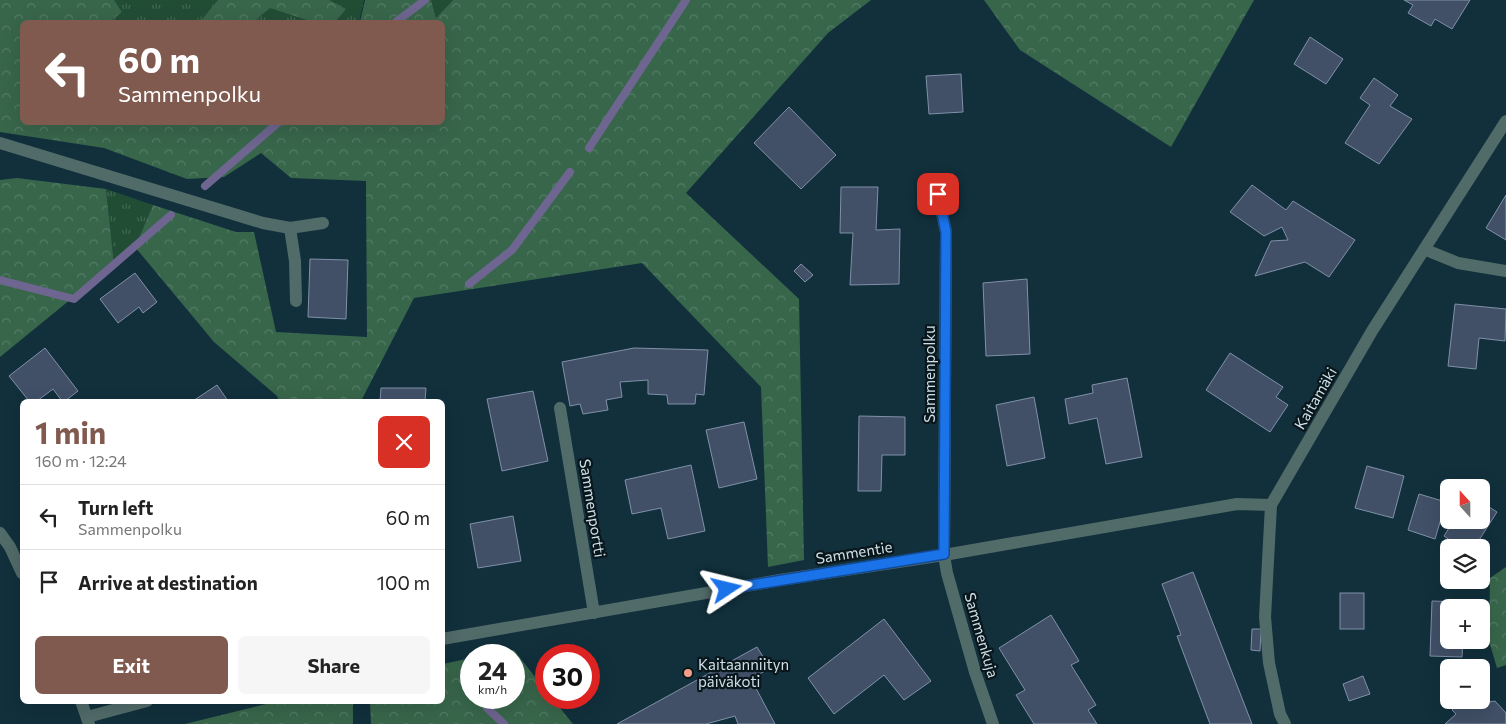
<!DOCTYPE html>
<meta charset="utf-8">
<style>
body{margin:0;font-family:Commissioner,sans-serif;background:#f6f6f6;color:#222;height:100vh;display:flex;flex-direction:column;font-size:19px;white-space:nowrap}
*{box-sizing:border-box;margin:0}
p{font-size:16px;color:#767676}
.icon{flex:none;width:28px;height:28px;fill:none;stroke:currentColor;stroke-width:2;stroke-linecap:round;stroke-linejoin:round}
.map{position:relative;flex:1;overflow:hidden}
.drawer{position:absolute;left:20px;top:399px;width:425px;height:305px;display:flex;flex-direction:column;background:#fff;border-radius:8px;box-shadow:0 5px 20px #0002}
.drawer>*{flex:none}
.guide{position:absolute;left:20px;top:20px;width:425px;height:105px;border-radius:8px;box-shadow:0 5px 20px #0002;background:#805a4f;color:#fff;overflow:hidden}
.needle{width:32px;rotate:339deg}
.fabs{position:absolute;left:1440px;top:479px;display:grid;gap:10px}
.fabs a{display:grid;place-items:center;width:50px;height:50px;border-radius:8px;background:#fff;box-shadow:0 5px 20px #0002;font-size:25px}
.speed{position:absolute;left:460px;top:644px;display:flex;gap:10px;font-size:25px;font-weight:700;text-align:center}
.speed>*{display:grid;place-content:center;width:65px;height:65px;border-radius:50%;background:#fff;box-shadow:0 5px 20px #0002;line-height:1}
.speed small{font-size:12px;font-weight:400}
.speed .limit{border:8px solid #d22;background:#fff;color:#111}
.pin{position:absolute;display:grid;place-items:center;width:42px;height:42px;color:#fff;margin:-21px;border-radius:10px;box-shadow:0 2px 8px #0006}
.me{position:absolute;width:55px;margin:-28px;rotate:80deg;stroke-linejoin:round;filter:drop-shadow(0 0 4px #0008)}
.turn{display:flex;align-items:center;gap:18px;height:105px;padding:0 15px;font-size:22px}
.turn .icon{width:65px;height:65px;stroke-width:2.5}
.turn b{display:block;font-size:35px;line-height:42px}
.round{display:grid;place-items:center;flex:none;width:52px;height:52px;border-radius:8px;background:#f6f6f6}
.summary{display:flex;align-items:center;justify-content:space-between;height:85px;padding:0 15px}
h1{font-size:30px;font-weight:700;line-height:38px;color:#805a4f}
.cta{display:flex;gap:10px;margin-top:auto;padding:10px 15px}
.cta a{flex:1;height:58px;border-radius:8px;background:#805a4f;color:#fff;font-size:20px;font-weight:700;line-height:58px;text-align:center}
.cta a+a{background:#f6f6f6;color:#222}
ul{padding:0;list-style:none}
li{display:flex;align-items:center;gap:15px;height:65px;padding:0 15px;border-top:1px solid #e0e0e0}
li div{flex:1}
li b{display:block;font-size:19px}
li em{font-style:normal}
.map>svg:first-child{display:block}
.grass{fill:url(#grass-tufts)}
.forest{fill:url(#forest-crowns)}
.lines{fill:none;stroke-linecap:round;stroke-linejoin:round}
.stream{stroke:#6e6590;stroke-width:8}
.building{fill:#415067;stroke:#8090a9}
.minor{stroke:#516b69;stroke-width:12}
.route-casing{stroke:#114b97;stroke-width:12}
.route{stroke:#1a73e8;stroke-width:9}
.poi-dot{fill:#f49e87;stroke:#09161b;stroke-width:2}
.labels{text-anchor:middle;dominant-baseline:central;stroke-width:4.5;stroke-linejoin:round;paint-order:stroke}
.street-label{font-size:15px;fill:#cfe0e8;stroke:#09161b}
.poi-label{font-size:15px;fill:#cfe0e8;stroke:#09161b;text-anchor:start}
</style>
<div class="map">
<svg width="1506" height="724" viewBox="0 0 1506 724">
<defs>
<pattern id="grass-tufts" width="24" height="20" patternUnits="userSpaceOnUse" patternTransform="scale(1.25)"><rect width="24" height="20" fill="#224d35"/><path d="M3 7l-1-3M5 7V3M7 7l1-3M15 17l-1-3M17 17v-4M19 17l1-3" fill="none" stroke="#416652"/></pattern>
<pattern id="forest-crowns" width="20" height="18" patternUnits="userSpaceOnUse" patternTransform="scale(1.25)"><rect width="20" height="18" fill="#38664b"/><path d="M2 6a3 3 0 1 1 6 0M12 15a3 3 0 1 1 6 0" fill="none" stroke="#547c65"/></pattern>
</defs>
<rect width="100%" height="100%" fill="#11303c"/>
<g class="grass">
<path d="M 114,0 L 364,0 L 359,22 L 110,22 L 122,12 Z"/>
<path d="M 431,0 L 453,0 L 436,18 Z"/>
<path d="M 106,189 L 153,205 L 135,247 L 114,264 Z"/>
</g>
<g class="forest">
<path d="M 0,0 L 114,0 L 122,12 L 110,22 L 22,22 L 22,122 L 442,122 L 442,22 L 360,22 L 365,0 L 431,0 L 436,18 L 453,0 L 871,0 L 828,33 L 686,193 L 799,299 L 804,560 L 768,567 L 761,387 L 642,263 L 414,298 L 361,401 L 279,401 L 277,396 L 214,342 L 135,247 L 153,205 L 236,232 L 254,232 L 276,332 L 367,337 L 366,181 L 291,178 L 261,153 L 224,177 L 187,179 L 104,148 L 0,132 Z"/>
<path d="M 218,0 L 329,0 L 346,9 L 335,22 L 313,22 L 270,8 L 253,22 L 200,22 Z"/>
<path d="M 984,0 L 1254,0 L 1171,147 L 1020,50 Z"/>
<path d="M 17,178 L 106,189 L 114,264 L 0,357 L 0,180 Z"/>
<path d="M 1506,567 L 1506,665 L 1497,668 L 1489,641 L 1490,578 Z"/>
<path d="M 514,650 L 546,691 L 546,698 L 552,698 L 573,724 L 371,724 L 370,701 L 442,701 L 443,664 L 471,658 L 471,698 L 514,698 L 514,655 L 488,655 Z"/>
<path d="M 278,701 L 353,701 L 353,724 L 185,724 Z"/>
</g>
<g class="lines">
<g class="stream">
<path d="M 396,22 L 425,0"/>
<path d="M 589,148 L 686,0"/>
<path d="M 205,186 L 279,122"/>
<path d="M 0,280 L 74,299 L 171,215"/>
<path d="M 469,284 L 512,250 L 570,172"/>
<path d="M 486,698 L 487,708 L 504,724"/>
</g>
</g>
<g class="building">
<path d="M 1404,0 L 1470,0 L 1452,29 L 1435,19 L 1431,26 L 1408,13 L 1413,5 Z"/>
<path d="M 1310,37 L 1343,59 L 1326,84 L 1294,64 Z"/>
<path d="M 961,74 L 963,112 L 929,114 L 926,76 Z"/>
<path d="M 1374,78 L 1398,95 L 1390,106 L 1412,119 L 1379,164 L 1345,143 L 1370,105 L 1360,98 Z"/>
<path d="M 789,107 L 836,155 L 801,189 L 754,143 Z"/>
<path d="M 1252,185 L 1286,210 L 1293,201 L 1355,240 L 1329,277 L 1305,262 L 1255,276 L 1271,241 L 1288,240 L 1282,227 L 1264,236 L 1230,212 Z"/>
<path d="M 841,187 L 878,187 L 876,230 L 900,229 L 899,284 L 850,285 L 853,233 L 840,233 Z"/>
<path d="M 1506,195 L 1506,240 L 1486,228 Z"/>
<path d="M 310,259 L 348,260 L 346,319 L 308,317 Z"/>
<path d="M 801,264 L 813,275 L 805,282 L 794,271 Z"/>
<path d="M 135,273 L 157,302 L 143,313 L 139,307 L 118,323 L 100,299 Z"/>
<path d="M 1027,279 L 1030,354 L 986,356 L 983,283 Z"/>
<path d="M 1455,304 L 1506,309 L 1505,341 L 1479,338 L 1476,369 L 1448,366 Z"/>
<path d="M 45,348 L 78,391 L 65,401 L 62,401 L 53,389 L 37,401 L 29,401 L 9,376 Z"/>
<path d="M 634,348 L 708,350 L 704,395 L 696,394 L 695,404 L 668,404 L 667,395 L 648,394 L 648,380 L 620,382 L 622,397 L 606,400 L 608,410 L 583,414 L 580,404 L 570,406 L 562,362 Z"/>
<path d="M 1230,353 L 1283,387 L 1276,397 L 1288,405 L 1270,432 L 1206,390 Z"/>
<path d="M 1127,378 L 1142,457 L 1106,464 L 1097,418 L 1069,424 L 1065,399 L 1093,393 L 1092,385 Z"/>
<path d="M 217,385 L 228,401 L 193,401 Z"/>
<path d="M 381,388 L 426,388 L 425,401 L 380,401 Z"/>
<path d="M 533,391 L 548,461 L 502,471 L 487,399 Z"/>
<path d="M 1034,397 L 1045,458 L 1007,466 L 996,405 Z"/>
<path d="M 859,416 L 905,417 L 905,455 L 882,455 L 881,491 L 858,491 Z"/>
<path d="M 744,422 L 757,479 L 719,488 L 706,430 Z"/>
<path d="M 691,465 L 705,531 L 668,539 L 661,508 L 632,514 L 625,480 Z"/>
<path d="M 1367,466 L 1404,476 L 1393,518 L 1355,508 Z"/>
<path d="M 1419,494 L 1446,502 L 1435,539 L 1408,530 Z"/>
<path d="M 1481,502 L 1497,512 L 1474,548 L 1461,548 L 1444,536 L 1454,520 L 1481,520 Z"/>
<path d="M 513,516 L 521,561 L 478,568 L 470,524 Z"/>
<path d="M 1193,572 L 1252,724 L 1210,724 L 1177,636 L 1181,635 L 1162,584 Z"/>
<rect x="1340" y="593" width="24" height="36"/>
<path d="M 1432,601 L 1464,602 L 1464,608 L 1449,608 L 1449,640 L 1463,640 L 1462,657 L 1430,656 Z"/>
<path d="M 1051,615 L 1079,661 L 1071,665 L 1096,705 L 1088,710 L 1097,724 L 1034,724 L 1016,695 L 1025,690 L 999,648 Z"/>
<path d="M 884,619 L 931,681 L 904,700 L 884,675 L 834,714 L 808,678 Z"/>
<path d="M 1252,629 L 1261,629 L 1260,651 L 1251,650 Z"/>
<path d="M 757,647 L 770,668 L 751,679 L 775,724 L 738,724 L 735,716 L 706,724 L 617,724 Z"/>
<path d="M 1363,676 L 1370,694 L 1349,701 L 1343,684 Z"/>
<path d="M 1481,694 L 1489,702 L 1495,701 L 1506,713 L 1506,724 L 1445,724 L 1456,714 L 1452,710 L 1463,700 L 1481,700 Z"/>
</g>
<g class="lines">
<g class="minor">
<path d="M 0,143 L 263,223 L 290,228 L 323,223"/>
<path d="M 938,195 L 946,232 L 944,555 L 947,573 L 975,672 L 993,724"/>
<path d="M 290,228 L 295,261 L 296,301"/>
<path d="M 1426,250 L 1458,263 L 1506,271"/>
<path d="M 560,408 L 594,613"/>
<path d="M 0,533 L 10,547 L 22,573"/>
<path d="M 442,639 L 780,580 L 944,555 L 1237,504 L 1271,505"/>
<path d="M 81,701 L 89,724"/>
<path d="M 87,717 L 147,701"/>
<path d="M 1285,724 L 1280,714 L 1269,663 L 1265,617 L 1271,505 L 1372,331 L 1506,121"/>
</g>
</g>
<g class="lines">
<defs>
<path id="route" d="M 727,589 L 944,554 L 946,232 L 938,194"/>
</defs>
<use href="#route" class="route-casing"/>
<use href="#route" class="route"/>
</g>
<circle class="poi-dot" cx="688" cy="673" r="5"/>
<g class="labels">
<g class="street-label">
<text transform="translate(929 374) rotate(-90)">Sammenpolku</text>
<text transform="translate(1315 398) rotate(-60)">Kaitamäki</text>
<text transform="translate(593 508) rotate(81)">Sammenportti</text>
<text transform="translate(854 552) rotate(-9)">Sammentie</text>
<text transform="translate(982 635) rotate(74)">Sammenkuja</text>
</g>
<g class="poi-label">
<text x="698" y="664">Kaitaanniityn<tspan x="698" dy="17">päiväkoti</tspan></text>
</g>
</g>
</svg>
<div class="fabs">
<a><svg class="needle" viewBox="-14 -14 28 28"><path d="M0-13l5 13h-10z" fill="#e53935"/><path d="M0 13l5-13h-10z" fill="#767676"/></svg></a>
<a><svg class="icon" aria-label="layers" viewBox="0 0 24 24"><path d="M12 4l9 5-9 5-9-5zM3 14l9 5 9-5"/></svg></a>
<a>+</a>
<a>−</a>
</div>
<div class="speed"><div>24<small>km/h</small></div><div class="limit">30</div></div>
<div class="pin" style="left:938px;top:194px;background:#d93025"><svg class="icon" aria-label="arrive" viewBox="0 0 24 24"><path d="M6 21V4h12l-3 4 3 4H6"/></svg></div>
<svg class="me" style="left:727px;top:589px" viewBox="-20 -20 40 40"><path d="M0-17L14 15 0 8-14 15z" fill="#1a73e8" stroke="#fff" stroke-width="4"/></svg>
<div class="guide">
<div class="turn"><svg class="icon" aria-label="left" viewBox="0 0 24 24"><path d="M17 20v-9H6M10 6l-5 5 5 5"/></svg><div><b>60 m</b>Sammenpolku</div></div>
</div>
<section class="drawer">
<div class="summary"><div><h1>1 min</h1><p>160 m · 12:24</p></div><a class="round" style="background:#d93025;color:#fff"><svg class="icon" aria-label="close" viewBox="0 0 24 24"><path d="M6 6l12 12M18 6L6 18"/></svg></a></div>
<ul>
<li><svg class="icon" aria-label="left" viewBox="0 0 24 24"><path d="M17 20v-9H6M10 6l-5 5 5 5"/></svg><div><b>Turn left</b><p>Sammenpolku</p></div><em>60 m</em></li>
<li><svg class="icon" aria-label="arrive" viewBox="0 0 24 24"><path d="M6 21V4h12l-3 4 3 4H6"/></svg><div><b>Arrive at destination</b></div><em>100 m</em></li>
</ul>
<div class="cta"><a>Exit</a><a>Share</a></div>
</section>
</div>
